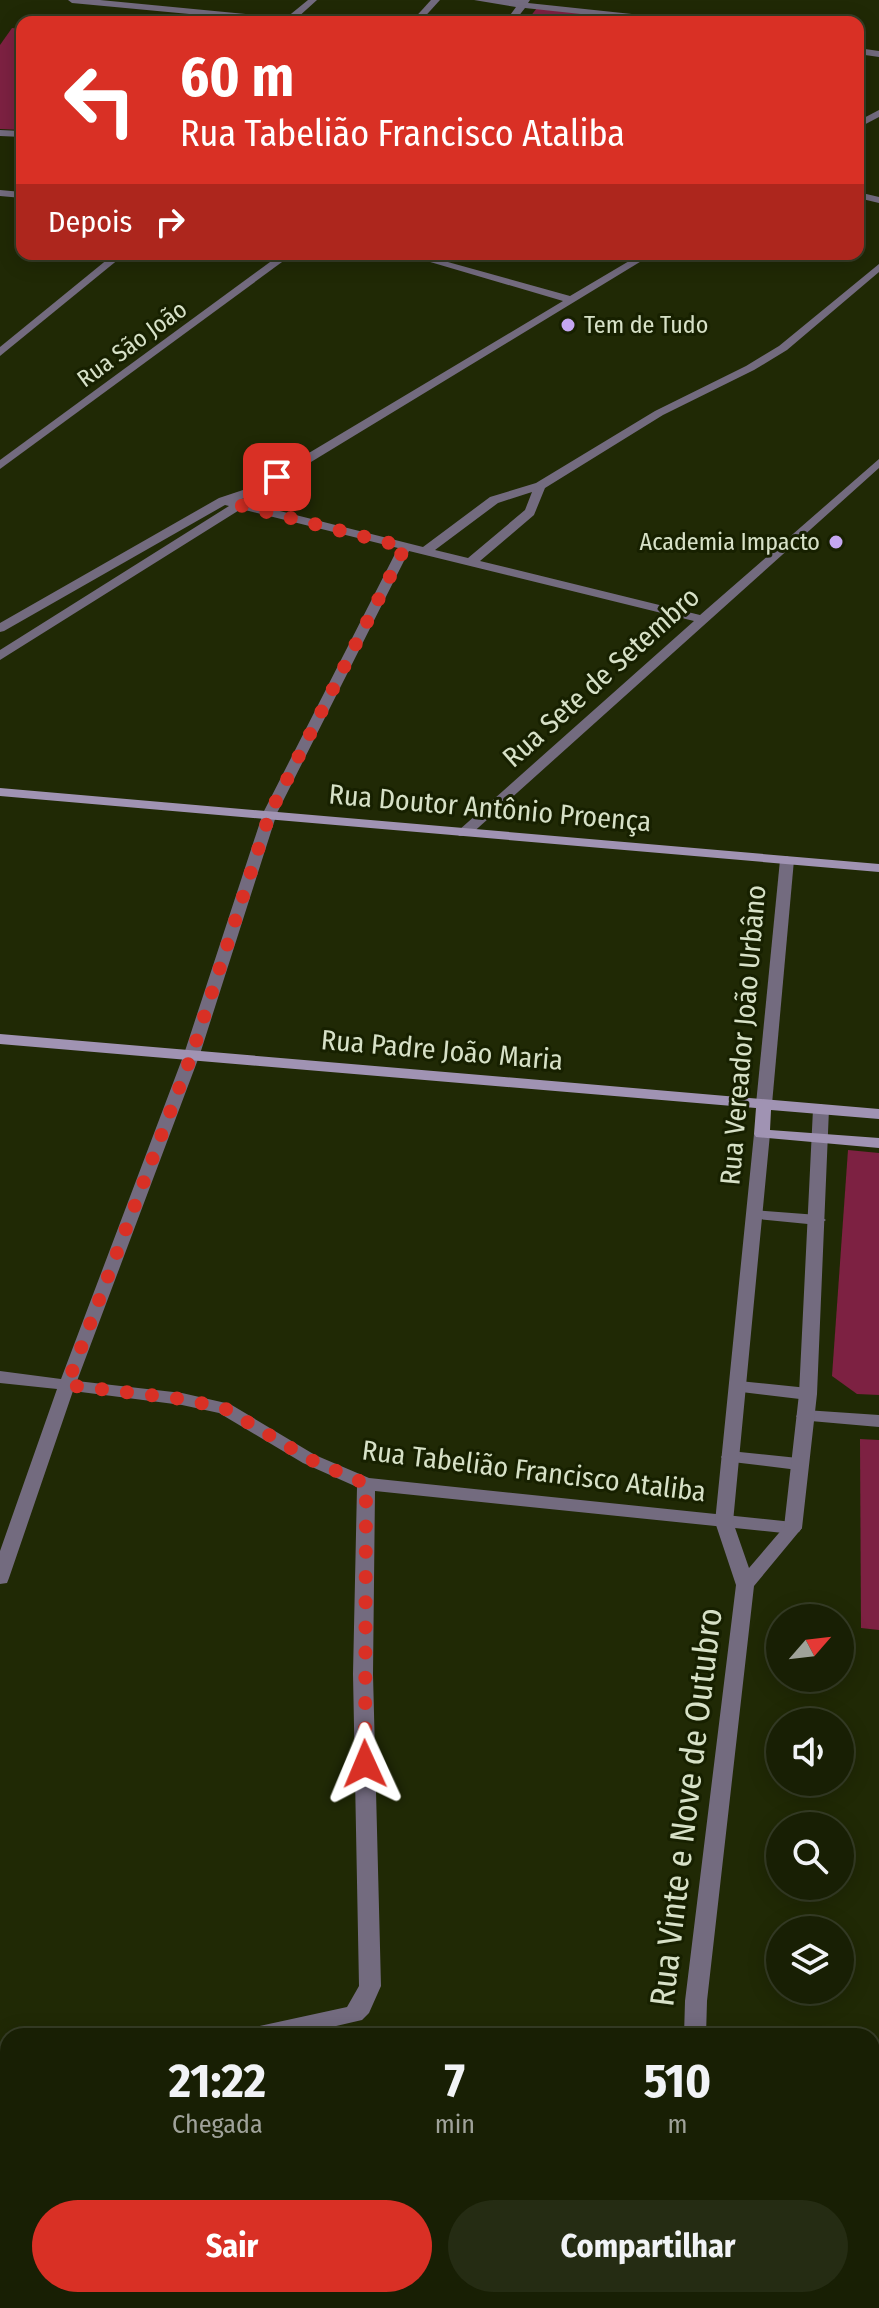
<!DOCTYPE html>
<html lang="pt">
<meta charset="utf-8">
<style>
body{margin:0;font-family:"Fira Sans Condensed",sans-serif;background:#252c13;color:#f1f3f6;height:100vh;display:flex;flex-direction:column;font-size:30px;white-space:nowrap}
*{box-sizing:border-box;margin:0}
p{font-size:26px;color:#9fa29a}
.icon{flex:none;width:44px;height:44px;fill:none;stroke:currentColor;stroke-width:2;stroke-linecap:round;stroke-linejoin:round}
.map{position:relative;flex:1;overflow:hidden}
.side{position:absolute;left:0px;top:2028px;width:880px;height:280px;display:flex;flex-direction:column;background:#181f04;border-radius:24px 24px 0 0;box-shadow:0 4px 20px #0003,0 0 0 2px #363d26}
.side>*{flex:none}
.top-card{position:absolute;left:16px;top:16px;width:848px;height:244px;border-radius:16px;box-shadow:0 4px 20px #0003,0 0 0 2px #363d26;background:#d93025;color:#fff;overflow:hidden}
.needle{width:52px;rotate:62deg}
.tools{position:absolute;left:766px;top:1604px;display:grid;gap:16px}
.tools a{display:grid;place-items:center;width:88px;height:88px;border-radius:50%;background:#181f04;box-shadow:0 4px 20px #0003,0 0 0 2px #363d26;font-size:40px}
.pin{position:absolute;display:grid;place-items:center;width:68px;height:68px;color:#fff;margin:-34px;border-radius:16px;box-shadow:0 4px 12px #0006}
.me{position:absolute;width:88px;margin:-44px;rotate:359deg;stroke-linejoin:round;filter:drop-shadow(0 0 6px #0008)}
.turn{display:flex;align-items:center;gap:28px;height:168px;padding:0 32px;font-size:36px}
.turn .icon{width:104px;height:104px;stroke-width:2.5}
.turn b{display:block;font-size:56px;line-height:68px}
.then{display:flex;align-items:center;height:76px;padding:0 32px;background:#0003;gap:16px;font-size:30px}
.eta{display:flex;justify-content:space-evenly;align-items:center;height:136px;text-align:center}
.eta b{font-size:48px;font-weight:700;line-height:56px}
.action{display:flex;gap:16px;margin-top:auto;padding:16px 32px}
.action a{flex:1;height:92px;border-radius:48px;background:#d93025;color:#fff;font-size:32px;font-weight:700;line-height:92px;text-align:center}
.action a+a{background:#252c13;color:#f1f3f6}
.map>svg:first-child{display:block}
.green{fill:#7d2142}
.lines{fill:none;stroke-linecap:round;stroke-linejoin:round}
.minor{fill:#736b7f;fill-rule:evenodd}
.tertiary{fill:#736b7f;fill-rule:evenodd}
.secondary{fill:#a093b3;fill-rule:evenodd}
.route{stroke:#d93025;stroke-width:14;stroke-dasharray:0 25.2}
.poi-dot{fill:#c5a7f1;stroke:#172000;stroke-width:3}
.labels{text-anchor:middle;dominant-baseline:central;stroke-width:6;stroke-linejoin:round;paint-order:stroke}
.far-poi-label{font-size:24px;fill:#d7e1c7;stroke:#172000;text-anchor:start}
.far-street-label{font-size:24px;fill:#d7e1c7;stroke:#172000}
.street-label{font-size:28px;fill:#d7e1c7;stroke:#172000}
.near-street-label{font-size:34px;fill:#d7e1c7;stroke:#172000}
</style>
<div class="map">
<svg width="879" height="2308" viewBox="0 0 879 2308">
<rect width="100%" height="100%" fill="#202905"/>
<g class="green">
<path d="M 537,8 L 638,19 L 638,22 L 526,22 Z"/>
<path d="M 12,28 L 22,29 L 22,130 L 0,129 L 0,45 Z"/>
<path d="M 848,1150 L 879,1153 L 879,1395 L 857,1394 L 832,1376 Z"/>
<path d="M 860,1439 L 879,1440 L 879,1630 L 861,1628 Z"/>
</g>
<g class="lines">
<g class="minor">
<path d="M 68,0 L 100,0 L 286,18 L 308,0 L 317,0 L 296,19 L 307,22 L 275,22 L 72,3 Z"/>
<path d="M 431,0 L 440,0 L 420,22 L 411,22 Z"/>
<path d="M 474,0 L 530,0 L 528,3 L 679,19 L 683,22 L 655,22 L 525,8 L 514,22 L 505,22 L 516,7 Z"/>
<path d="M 858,48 L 879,51 L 879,57 L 858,54 Z"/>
<path d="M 879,110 L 879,117 L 858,128 L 858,121 Z"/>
<path d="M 0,130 L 22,131 L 22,137 L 0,136 Z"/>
<path d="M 0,190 L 22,192 L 22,198 L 0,196 Z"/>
<path d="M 114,254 L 125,254 L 0,356 L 0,347 Z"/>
<path d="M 281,254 L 293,254 L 0,469 L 0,460 Z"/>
<path d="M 403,254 L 419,254 L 570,296 L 641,254 L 653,254 L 260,493 L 236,501 L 242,499 L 248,503 L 423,547 L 490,497 L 536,483 L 655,411 L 746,366 L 779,346 L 879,264 L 879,272 L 787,350 L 754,370 L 663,415 L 545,488 L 534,515 L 480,561 L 700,615 L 879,459 L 879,468 L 469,836 L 459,836 L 457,833 L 459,830 L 694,621 L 409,551 L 277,813 L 200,1054 L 77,1381 L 182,1393 L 230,1404 L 315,1455 L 369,1478 L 793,1522 L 799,1524 L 802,1528 L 799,1532 L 793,1534 L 375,1491 L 373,1674 L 381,1986 L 369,2013 L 362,2020 L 293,2036 L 244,2036 L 247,2030 L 255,2027 L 347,2007 L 359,1986 L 353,1674 L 357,1487 L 303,1463 L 219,1413 L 182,1405 L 73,1391 L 9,1578 L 7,1583 L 0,1584 L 0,1551 L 57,1389 L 0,1383 L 0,1371 L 61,1379 L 184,1054 L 263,813 L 398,548 L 241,509 L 0,660 L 0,650 L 229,506 L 225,505 L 4,631 L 0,632 L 0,623 L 219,498 L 252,487 L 563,301 ZM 532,492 L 525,510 L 468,558 L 435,550 L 498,503 Z"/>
<path d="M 754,1210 L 818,1215 L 826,1220 L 818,1225 L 748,1218 L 746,1215 Z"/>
<path d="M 739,1381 L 808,1388 L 817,1394 L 808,1400 L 733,1391 L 730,1387 Z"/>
<path d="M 805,1410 L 879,1415 L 879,1427 L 799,1420 L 796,1416 Z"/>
<path d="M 730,1451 L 798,1458 L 804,1460 L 807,1464 L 804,1468 L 798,1470 L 724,1461 L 721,1457 L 724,1453 Z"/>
<path d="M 8,2077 L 8,2095 L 0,2097 L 0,2079 Z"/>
<path d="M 0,2180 L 8,2182 L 8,2209 L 0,2207 Z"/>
<path d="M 78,2300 L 103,2300 L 108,2308 L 83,2308 Z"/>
</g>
<g class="tertiary">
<path d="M 858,192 L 879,197 L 879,203 L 858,198 Z"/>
<path d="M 787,856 L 794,860 L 772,1104 L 764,1109 L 756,1104 L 780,860 Z"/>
<path d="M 821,1104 L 829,1109 L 817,1394 L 802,1528 L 754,1586 L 707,2001 L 706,2036 L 684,2036 L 685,2001 L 736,1585 L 715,1522 L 754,1134 L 762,1129 L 770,1134 L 733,1522 L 749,1568 L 784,1527 L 799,1394 L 813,1109 Z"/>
<rect x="679" y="2300" width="24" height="8"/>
</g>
<g class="secondary">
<path d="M 0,788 L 879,864 L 879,872 L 0,796 Z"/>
<path d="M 0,1034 L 879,1109 L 879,1119 L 771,1110 L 770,1130 L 879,1138 L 879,1148 L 756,1137 L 754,1134 L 756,1108 L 0,1044 Z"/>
</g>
</g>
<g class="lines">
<path class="route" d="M 277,477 L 256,490 L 239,505 L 405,547 L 270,813 L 192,1054 L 67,1385 L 182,1399 L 224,1408 L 309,1459 L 366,1484 L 365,1764"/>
</g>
<g class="poi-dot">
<circle cx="568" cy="325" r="8"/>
<circle cx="836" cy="542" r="8"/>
</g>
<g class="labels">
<g class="far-poi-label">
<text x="584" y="325">Tem de Tudo</text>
<text x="820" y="542" text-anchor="end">Academia Impacto</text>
</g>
<g class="far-street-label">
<text transform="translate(132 344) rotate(-36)">Rua São João</text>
</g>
<g class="street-label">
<text transform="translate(601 677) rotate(-42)">Rua Sete de Setembro</text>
<text transform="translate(490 808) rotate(5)">Rua Doutor Antônio Proença</text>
<text transform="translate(743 1035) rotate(-85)">Rua Vereador João Urbâno</text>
<text transform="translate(442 1050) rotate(5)">Rua Padre João Maria</text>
<text transform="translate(534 1471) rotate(7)">Rua Tabelião Francisco Ataliba</text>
</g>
<g class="near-street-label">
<text transform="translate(686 1807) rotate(-83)">Rua Vinte e Nove de Outubro</text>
</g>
</g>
</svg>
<div class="tools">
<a><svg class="needle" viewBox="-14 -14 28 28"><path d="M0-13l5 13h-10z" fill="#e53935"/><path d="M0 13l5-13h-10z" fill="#9fa29a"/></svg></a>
<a><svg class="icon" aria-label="sound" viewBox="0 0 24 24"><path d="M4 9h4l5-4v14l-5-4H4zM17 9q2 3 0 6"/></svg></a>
<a><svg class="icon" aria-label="search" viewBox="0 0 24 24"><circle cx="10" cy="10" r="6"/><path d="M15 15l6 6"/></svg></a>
<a><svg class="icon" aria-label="layers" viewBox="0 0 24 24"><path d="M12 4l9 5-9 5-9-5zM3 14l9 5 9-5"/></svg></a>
</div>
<div class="pin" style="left:277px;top:477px;background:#d93025"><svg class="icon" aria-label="arrive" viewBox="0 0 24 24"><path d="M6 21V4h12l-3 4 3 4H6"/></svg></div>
<svg class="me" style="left:365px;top:1764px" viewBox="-20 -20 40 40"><path d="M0-17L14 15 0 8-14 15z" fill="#d93025" stroke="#fff" stroke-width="4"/></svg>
<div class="top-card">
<div class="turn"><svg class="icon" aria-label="left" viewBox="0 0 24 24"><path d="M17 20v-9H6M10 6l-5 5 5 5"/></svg><div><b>60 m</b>Rua Tabelião Francisco Ataliba</div></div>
<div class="then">Depois<svg class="icon" aria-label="right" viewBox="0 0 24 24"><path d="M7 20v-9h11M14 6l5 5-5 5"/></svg></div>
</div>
<section class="side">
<div class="eta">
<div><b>21:22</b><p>Chegada</p></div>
<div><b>7</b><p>min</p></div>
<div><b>510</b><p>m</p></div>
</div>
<div class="action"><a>Sair</a><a>Compartilhar</a></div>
</section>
</div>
